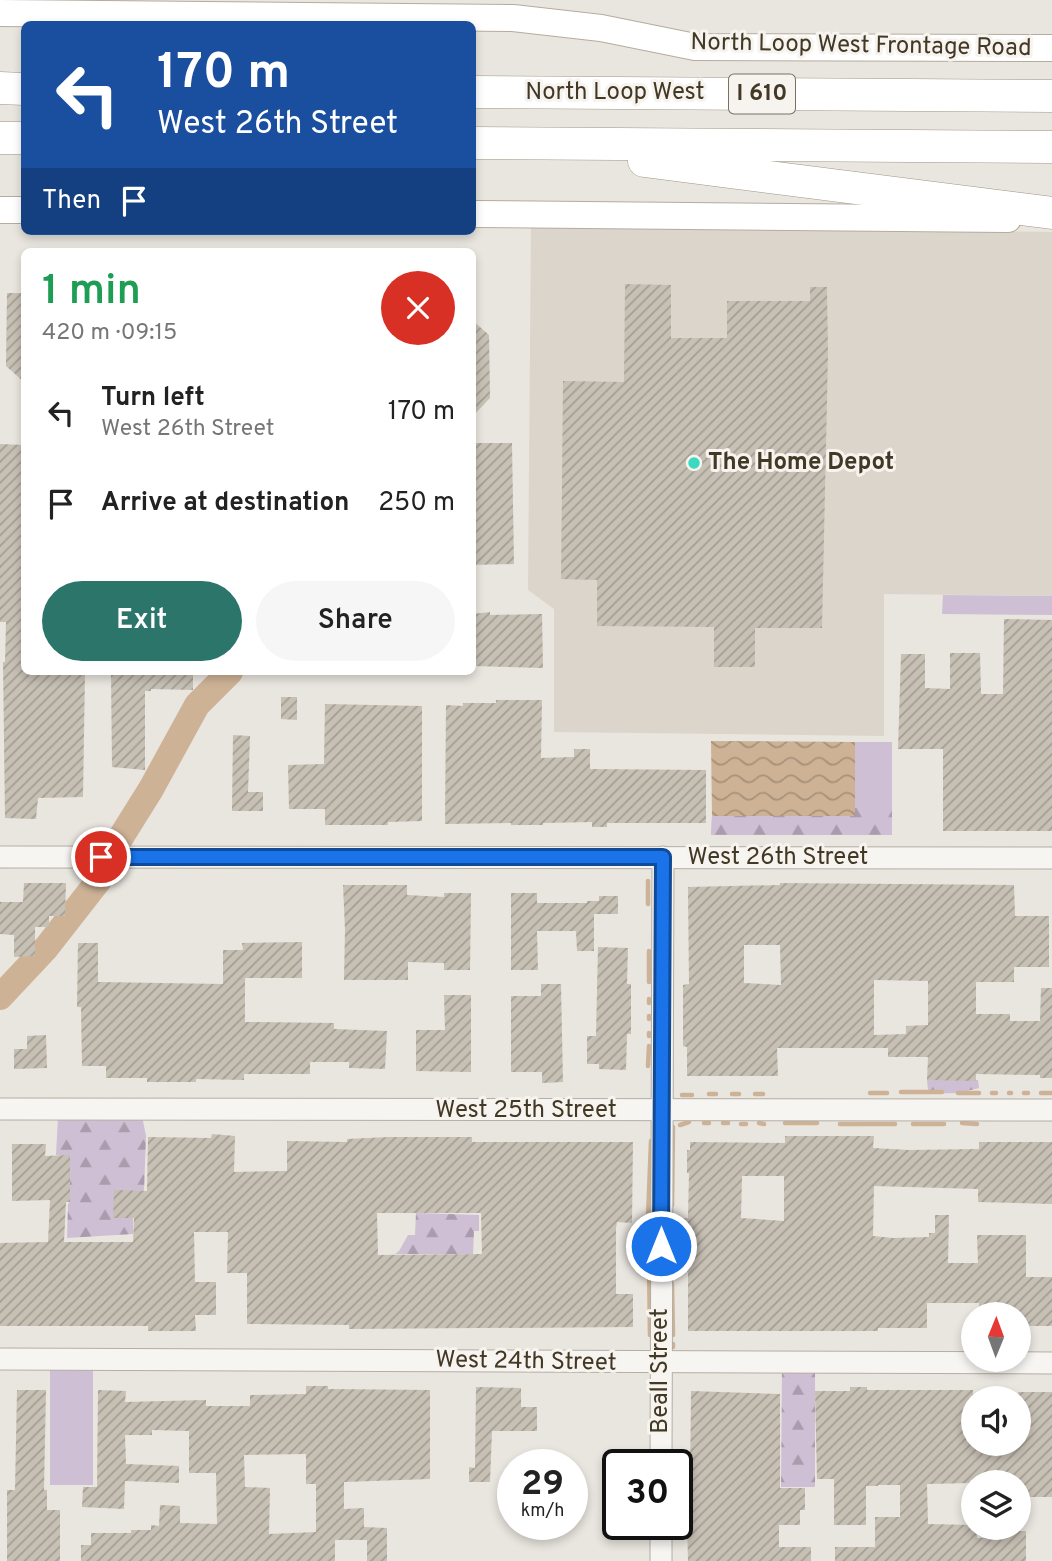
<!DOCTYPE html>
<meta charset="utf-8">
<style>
body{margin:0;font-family:Overpass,sans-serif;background:#f6f6f6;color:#222;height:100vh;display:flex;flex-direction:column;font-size:26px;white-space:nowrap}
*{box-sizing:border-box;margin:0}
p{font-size:23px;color:#767676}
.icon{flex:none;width:38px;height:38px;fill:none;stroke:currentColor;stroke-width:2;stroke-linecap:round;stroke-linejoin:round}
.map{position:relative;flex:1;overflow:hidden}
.side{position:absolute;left:21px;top:248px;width:455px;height:427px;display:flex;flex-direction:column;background:#fff;border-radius:10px;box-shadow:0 4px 10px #0003}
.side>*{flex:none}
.hud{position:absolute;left:21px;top:21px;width:455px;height:214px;border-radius:10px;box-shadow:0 4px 10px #0003;background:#1a4fa0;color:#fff;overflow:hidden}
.needle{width:46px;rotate:1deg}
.buttons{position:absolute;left:961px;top:1302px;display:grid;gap:14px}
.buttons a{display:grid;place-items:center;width:70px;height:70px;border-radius:50%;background:#fff;box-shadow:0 4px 10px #0003;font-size:35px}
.speed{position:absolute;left:497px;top:1449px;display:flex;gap:14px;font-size:35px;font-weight:700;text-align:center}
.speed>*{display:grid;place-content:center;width:91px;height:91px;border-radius:50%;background:#fff;box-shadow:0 4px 10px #0003;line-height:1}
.speed small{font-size:18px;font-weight:400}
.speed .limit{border:4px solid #111;border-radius:10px;background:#fff;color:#111}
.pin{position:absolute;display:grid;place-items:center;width:60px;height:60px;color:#fff;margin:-30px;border:4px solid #fff;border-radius:50%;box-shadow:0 2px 7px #0007}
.me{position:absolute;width:77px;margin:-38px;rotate:0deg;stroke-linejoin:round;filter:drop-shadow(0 0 5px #0008)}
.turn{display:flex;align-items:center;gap:24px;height:147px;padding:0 21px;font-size:32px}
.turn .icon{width:91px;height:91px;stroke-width:2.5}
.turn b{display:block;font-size:49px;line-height:60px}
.then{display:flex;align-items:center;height:66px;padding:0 21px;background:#0003;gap:14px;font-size:26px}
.round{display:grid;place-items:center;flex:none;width:74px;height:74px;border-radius:37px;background:#f6f6f6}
.summary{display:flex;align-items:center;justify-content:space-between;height:119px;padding:0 21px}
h1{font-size:42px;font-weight:600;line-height:52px;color:#1e9e55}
.button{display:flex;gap:14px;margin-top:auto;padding:14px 21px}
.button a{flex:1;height:80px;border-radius:42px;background:#2c756a;color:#fff;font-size:28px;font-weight:600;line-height:80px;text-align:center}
.button a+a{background:#f6f6f6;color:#222}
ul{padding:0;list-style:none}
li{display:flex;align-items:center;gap:21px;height:91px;padding:0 21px}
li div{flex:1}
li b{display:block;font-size:26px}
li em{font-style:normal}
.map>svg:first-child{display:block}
.built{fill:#dcd5cc}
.green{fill:#cfbfd4}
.forest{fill:url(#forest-firs)}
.water{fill:url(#water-waves)}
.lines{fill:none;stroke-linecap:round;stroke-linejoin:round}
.stream{stroke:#cdb296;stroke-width:4.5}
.river{stroke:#cdb296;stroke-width:26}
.building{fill:url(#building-hatch);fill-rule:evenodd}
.minor-casing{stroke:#b4aea4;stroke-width:23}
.major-casing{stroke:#b6ac9d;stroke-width:28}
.highway-casing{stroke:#a19685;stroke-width:33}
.minor{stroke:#f7f5f2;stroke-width:21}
.major{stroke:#fff;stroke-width:26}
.highway{stroke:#fff;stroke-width:32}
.route-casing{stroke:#114b97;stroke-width:18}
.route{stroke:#1a73e8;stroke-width:12}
.poi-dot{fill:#39dac1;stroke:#f7f3ee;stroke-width:2.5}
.labels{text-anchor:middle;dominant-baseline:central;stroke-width:6;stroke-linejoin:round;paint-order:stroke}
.shield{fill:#f7f3ee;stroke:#787062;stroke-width:2}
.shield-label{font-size:23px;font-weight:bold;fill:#423826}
.street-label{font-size:24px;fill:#423826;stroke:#f7f3ee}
.poi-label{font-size:24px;font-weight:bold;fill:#423826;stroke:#f7f3ee;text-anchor:start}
</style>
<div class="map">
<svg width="1052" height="1561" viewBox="0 0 1052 1561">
<defs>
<pattern id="forest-firs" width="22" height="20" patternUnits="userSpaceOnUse" patternTransform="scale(1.75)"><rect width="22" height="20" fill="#cfbfd4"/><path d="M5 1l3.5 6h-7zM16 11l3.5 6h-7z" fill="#aa9cac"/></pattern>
<pattern id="water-waves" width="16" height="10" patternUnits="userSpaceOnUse" patternTransform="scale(1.75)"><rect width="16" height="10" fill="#cdb296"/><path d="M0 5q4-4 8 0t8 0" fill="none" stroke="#a8927a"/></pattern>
<pattern id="building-hatch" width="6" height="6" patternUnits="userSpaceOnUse" patternTransform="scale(1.75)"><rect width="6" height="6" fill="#c7c0b5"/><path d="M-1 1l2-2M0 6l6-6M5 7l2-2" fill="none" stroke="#a39d93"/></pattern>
</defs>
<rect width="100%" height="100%" fill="#e9e5df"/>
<path class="built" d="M 531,226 L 1052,232 L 1052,596 L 884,594 L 884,736 L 554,732 L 554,609 L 528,590 Z"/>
<g class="green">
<path d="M 943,595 L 1052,596 L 1052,615 L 942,614 Z"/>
<path d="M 855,742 L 892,742 L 892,835 L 711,835 L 712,816 L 855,816 Z"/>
<rect x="50" y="1368" width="43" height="117"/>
</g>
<g class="forest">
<path d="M 855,808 L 892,809 L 892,835 L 711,835 L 712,816 L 855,816 Z"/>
<path d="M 927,1080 L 978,1080 L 979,1088 C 962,1093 945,1096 928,1090 Z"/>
<path d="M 142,1116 L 146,1136 L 144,1191 L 133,1192 L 133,1234 L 67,1238 L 68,1204 L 70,1202 L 70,1156 L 56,1155 L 58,1117 Z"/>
<path d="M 416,1213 L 479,1215 L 479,1231 L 474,1231 L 473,1254 L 395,1254 L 399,1251 L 408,1235 L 415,1235 Z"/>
<path d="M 782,1369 L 815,1369 L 815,1487 L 781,1487 Z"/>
</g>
<path class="water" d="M 711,741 L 855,742 L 855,816 L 712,816 Z"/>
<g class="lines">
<g class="stream">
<path d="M 648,881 L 648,904"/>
<path d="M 649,951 L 649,982"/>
<path d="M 649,999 L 649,1003"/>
<path d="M 649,1016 L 649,1019"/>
<path d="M 649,1036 L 649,1033"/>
<path d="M 648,1066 L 649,1046"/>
<path d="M 901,1092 L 942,1092"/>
<path d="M 870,1093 L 887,1093"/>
<path d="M 958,1093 L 979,1093"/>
<path d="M 992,1093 L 996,1093"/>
<path d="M 1009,1093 L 1011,1093"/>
<path d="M 1024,1093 L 1028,1093"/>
<path d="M 1041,1093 L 1052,1093"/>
<path d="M 709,1094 L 716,1094"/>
<path d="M 732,1094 L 739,1094"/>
<path d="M 755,1094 L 763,1094"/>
<path d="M 682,1095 L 692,1095"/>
<path d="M 704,1123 L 709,1123"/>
<path d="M 723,1123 L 728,1123"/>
<path d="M 759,1123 L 764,1124"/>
<path d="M 785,1123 L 817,1123"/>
<path d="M 962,1123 L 977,1124"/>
<path d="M 741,1124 L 746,1124"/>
<path d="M 840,1124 L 895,1124"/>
<path d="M 913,1124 L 944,1124"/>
<path d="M 680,1125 L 689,1122"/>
<path d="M 672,1205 L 673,1127"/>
<path d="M 648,1218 L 651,1141"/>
<path d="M 647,1235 L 648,1232"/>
<path d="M 648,1247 L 648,1252"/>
<path d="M 649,1264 L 650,1335"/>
<path d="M 672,1284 L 673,1335"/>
<path d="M 673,1347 L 673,1344"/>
</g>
<g class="river">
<path d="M 116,845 L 151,789 L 197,705 L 230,672"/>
<path d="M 0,997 L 46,948 L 99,880"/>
</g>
</g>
<g class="building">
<path d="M 625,284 L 671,285 L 671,338 L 727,338 L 727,301 L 810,301 L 810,287 L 827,287 L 828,354 L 822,628 L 755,628 L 755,667 L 714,667 L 714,627 L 597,626 L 597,580 L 561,579 L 563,381 L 624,382 Z"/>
<path d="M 7,293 L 24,293 L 24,382 L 6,366 Z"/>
<path d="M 472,320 L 489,335 L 490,398 L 472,417 Z"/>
<path d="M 472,443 L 512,443 L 514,564 L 472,565 Z"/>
<path d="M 0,444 L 24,445 L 24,672 L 85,672 L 83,797 L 38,798 L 36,819 L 5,818 L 3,662 L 5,662 L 6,622 L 0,622 Z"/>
<path d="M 490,612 L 490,615 L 542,614 L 543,668 L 472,666 L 472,614 Z"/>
<path d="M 1004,619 L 1052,620 L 1052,831 L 943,831 L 943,749 L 898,749 L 901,654 L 925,654 L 925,688 L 950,689 L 950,653 L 980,653 L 981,694 L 1003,694 Z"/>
<path d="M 111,672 L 193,672 L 193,690 L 151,689 L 151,691 L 145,691 L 145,770 L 112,767 Z"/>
<path d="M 281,697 L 297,697 L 297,720 L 281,719 Z"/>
<path d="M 496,700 L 542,700 L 541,758 L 574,757 L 574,749 L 590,749 L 590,769 L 706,770 L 706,823 L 607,823 L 607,827 L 592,827 L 592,822 L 543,823 L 543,825 L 511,825 L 511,823 L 445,824 L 446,705 L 463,706 L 463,703 L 496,703 Z"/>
<path d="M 325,704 L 422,706 L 422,821 L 388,822 L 388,825 L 325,825 L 325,809 L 289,809 L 288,765 L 324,764 Z"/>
<path d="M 233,735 L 250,736 L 248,792 L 263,792 L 263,811 L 232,811 Z"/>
<path d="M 24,883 L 66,883 L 65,916 L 49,916 L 49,927 L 35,927 L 35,956 L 14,957 L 14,935 L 0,934 L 0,902 L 23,902 Z"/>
<path d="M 780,883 L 1014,885 L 1015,916 L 1049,916 L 1049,967 L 1014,967 L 1014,982 L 976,982 L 976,1014 L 1010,1014 L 1010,1021 L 1040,1021 L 1041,988 L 1052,988 L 1052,1078 L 1040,1078 L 1040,1075 L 976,1074 L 976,1081 L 927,1080 L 928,1057 L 888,1057 L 888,1048 L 777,1048 L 778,1076 L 687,1076 L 687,1047 L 683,1046 L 683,985 L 689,984 L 688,887 L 780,885 ZM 744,945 L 780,945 L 781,985 L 744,983 ZM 874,980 L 928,981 L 928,1025 L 906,1026 L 906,1034 L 874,1035 Z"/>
<path d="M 343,885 L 407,885 L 407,895 L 444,897 L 444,893 L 471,893 L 470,970 L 444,970 L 444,963 L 408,962 L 408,980 L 344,980 L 345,930 Z"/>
<path d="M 511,893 L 537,893 L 537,903 L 587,903 L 587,901 L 599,901 L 599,896 L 618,896 L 618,914 L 594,914 L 594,951 L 577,951 L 576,931 L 537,931 L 538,970 L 511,970 Z"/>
<path d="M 302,942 L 302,978 L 245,978 L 245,1022 L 334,1023 L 334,1029 L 387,1031 L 385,1069 L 349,1068 L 349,1062 L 310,1062 L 310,1074 L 244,1074 L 244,1080 L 196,1079 L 196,1082 L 147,1082 L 147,1078 L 106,1078 L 106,1066 L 82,1066 L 81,1007 L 77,1007 L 78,943 L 98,943 L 98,982 L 223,984 L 223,950 L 243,950 L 242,943 Z"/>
<path d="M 598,947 L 628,948 L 627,984 L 631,984 L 631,1034 L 627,1034 L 626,1070 L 599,1069 L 599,1064 L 587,1064 L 587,1036 L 596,1036 Z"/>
<path d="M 541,984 L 561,984 L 563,1082 L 542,1083 L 542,1072 L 511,1072 L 511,996 L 541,996 Z"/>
<path d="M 444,995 L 471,995 L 471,1072 L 416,1071 L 416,1030 L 445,1030 Z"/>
<path d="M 46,1035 L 47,1068 L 14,1069 L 14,1049 L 27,1049 L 27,1036 Z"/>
<path d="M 212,1134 L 235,1136 L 234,1172 L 287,1171 L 287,1141 L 347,1142 L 347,1139 L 389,1137 L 472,1137 L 472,1142 L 633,1142 L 632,1223 L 617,1222 L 616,1228 L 616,1294 L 633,1294 L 633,1327 L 349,1329 L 349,1325 L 247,1324 L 247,1273 L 227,1273 L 228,1232 L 194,1232 L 195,1282 L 216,1282 L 216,1315 L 195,1315 L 196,1331 L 148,1331 L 148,1326 L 0,1326 L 0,1243 L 48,1242 L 50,1200 L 12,1201 L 12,1144 L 46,1144 L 45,1156 L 70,1155 L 70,1202 L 66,1202 L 64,1242 L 133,1242 L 134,1218 L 113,1218 L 114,1190 L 147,1191 L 148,1137 L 211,1138 ZM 377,1213 L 481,1213 L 482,1254 L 378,1255 Z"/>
<path d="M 785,1136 L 874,1136 L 873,1148 L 909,1150 L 979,1149 L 979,1142 L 1052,1142 L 1052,1204 L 978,1202 L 978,1189 L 874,1186 L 873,1236 L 893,1238 L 929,1237 L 929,1233 L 935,1233 L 935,1215 L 949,1215 L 948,1263 L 978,1263 L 977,1235 L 1026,1235 L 1026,1277 L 1052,1277 L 1052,1326 L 1018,1326 L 1018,1314 L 979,1314 L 979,1303 L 927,1303 L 927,1328 L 878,1328 L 878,1331 L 688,1331 L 688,1272 L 684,1272 L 684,1218 L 688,1218 L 689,1173 L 687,1173 L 687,1150 L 690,1150 L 690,1142 L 785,1143 ZM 742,1176 L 784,1176 L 784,1221 L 741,1218 Z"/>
<path d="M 306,1386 L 328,1386 L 328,1389 L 430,1390 L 430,1479 L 344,1482 L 344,1509 L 364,1508 L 364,1527 L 387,1528 L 387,1561 L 367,1561 L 367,1540 L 335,1540 L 335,1561 L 81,1561 L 81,1545 L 91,1545 L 91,1533 L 131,1533 L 131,1530 L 151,1530 L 151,1525 L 159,1526 L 160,1505 L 180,1506 L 180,1523 L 217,1524 L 216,1473 L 189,1473 L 189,1431 L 152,1430 L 152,1435 L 125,1435 L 126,1464 L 179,1466 L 179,1483 L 125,1481 L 124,1509 L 82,1507 L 83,1487 L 97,1487 L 98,1390 L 126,1391 L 125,1402 L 206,1400 L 206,1406 L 250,1406 L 250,1395 L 306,1394 ZM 306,1454 L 306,1484 L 316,1484 L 316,1532 L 269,1534 L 270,1488 L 245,1487 L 244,1455 Z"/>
<path d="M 476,1387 L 521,1388 L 521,1407 L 537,1407 L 537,1431 L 492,1431 L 490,1482 L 469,1482 L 469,1467 L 475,1468 Z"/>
<path d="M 850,1387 L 867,1387 L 867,1390 L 973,1390 L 973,1444 L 1018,1444 L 1018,1392 L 1052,1392 L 1052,1497 L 1024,1497 L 1024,1489 L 1018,1489 L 1018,1482 L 927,1484 L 928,1524 L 973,1525 L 973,1528 L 977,1528 L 977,1538 L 1006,1537 L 1006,1531 L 1026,1531 L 1026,1561 L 835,1561 L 835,1547 L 875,1547 L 875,1517 L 900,1517 L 900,1485 L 878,1485 L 878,1486 L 866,1486 L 866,1525 L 834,1525 L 834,1479 L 817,1479 L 815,1391 L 850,1391 Z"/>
<path d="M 17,1390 L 46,1390 L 44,1490 L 47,1490 L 47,1510 L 60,1510 L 60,1561 L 7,1561 L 7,1490 L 15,1490 Z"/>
<path d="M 691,1391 L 780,1394 L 780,1488 L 805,1488 L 805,1510 L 800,1510 L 800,1525 L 779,1525 L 779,1547 L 811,1547 L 811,1561 L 688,1561 L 686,1487 L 690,1487 Z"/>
</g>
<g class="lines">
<defs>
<g id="minor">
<path d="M 0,857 L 1052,858"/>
<path d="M 0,1109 L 1052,1110"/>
<path d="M 0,1359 L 1052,1363"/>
<path d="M 661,1465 L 663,857"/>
<path d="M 661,1561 L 661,1524"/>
</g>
<g id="major">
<path d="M 0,13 L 513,18 L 601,28 L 695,47 L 1052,48"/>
<path d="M 0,210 L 24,210"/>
<path d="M 472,214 L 1008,219"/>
</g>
<g id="highway">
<path d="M 0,88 L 24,89"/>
<path d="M 472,92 L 1052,96"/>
<path d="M 0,138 L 24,138"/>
<path d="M 472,143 L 1052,147"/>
<path d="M 644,161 L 1052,213"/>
</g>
</defs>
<use href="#minor" class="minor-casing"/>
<use href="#major" class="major-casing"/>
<use href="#highway" class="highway-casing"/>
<use href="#minor" class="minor"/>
<use href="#major" class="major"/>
<use href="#highway" class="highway"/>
</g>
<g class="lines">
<defs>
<path id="route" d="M 101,857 L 663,857 L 661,1246"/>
</defs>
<use href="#route" class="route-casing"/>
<use href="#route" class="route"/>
</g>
<circle class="poi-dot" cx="694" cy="463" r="7"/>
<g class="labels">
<rect class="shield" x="729" y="74.5" width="66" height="39" rx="5"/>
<g class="shield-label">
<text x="762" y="94">I 610</text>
</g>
<g class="street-label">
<text transform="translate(861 46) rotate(1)">North Loop West Frontage Road</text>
<text x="615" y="93">North Loop West</text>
<text x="778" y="858">West 26th Street</text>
<text x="526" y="1111">West 25th Street</text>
<text transform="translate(526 1362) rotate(1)">West 24th Street</text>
<text transform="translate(661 1371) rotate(-90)">Beall Street</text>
</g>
<g class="poi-label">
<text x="708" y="463">The Home Depot</text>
</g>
</g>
</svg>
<div class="buttons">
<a><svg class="needle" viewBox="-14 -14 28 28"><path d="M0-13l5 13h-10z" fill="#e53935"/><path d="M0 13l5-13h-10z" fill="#767676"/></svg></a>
<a><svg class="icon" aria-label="sound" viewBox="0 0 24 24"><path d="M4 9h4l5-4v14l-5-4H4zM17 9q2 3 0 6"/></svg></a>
<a><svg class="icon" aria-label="layers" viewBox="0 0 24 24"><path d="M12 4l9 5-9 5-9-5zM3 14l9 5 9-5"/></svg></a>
</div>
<div class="speed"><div>29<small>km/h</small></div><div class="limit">30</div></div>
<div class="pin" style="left:101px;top:857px;background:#d93025"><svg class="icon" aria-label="arrive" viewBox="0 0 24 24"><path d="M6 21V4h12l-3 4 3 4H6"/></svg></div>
<svg class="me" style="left:661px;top:1246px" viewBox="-20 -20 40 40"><circle r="17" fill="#1a73e8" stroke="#fff" stroke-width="3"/><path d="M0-11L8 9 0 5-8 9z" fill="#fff"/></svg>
<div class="hud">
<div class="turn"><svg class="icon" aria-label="left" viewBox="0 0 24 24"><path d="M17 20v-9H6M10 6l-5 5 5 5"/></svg><div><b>170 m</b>West 26th Street</div></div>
<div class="then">Then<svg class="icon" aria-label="arrive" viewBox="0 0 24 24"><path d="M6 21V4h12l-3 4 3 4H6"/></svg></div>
</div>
<section class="side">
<div class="summary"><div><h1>1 min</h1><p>420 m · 09:15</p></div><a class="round" style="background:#d93025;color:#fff"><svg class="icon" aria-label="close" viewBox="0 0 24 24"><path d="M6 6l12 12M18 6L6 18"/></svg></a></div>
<ul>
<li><svg class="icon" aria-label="left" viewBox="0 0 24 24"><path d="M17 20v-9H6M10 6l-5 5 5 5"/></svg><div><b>Turn left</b><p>West 26th Street</p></div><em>170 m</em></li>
<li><svg class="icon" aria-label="arrive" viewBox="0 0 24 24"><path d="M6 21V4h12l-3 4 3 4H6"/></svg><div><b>Arrive at destination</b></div><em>250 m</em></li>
</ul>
<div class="button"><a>Exit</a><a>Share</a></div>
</section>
</div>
